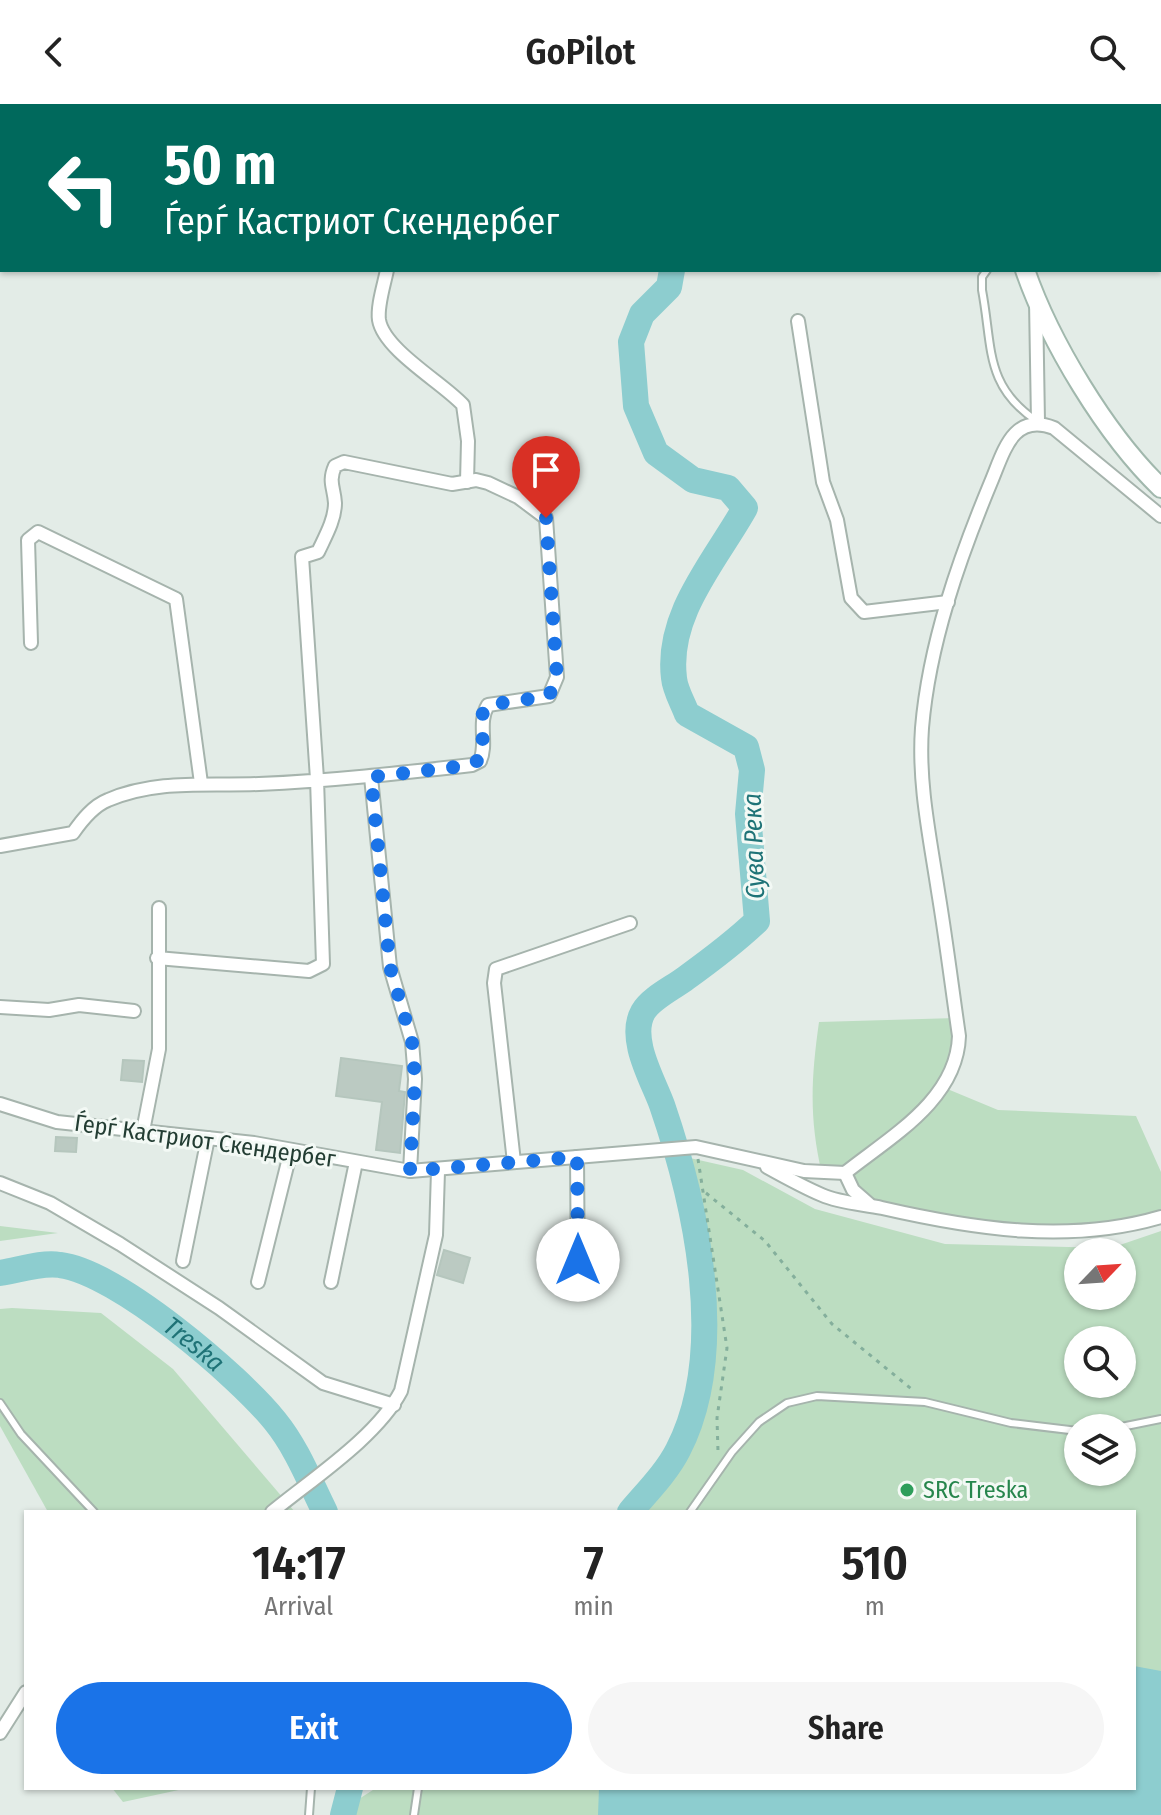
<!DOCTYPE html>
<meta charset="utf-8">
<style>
body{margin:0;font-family:"Fira Sans Condensed",sans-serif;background:#f6f6f6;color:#222;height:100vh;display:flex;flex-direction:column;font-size:30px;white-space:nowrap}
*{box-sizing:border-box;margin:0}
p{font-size:26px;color:#767676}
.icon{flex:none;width:44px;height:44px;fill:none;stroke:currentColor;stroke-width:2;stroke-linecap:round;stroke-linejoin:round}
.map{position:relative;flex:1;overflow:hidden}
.sheet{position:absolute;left:24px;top:1406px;width:1112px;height:280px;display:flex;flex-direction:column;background:#fff;border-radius:0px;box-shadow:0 2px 6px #0004}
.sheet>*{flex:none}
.banner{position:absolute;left:0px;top:0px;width:1162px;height:168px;box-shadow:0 2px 6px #0004;background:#00695c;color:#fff;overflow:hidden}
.needle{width:52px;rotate:65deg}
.fabs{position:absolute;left:1064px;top:1134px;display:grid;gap:16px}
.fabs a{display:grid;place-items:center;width:72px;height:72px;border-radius:50%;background:#fff;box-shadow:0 2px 6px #0004;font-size:40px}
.pin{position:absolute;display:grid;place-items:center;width:68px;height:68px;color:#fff;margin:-82px -34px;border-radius:50% 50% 50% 0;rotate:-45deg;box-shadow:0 0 8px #0007}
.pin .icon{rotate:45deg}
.me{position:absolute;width:88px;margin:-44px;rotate:0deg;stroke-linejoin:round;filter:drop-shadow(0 0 6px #0008)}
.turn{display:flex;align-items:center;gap:28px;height:168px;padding:0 32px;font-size:36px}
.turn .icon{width:104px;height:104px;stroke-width:2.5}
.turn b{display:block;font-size:56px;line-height:68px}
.eta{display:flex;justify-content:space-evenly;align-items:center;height:136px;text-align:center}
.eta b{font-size:48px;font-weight:600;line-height:56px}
.button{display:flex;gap:16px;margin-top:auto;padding:16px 32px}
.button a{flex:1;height:92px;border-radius:48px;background:#1a73e8;color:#fff;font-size:32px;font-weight:600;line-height:92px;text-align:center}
.button a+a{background:#f6f6f6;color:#222}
header{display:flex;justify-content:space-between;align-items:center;height:104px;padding:0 32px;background:#fff;font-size:36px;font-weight:600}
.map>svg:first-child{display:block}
.green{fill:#bcddc1;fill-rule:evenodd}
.water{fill:#8dcdcf}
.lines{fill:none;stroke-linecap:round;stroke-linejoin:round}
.river{stroke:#8dcdcf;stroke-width:26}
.building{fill:#bbcac2;stroke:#b5c6bd;stroke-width:2}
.service-casing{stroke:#a6b4ad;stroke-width:10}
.minor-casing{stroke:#a6b4ad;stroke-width:16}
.secondary-casing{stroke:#a1b8ad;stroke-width:22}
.path{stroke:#84af9c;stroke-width:3;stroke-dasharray:4 6;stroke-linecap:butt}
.service{stroke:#fff;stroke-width:6}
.minor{stroke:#fff;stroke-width:12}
.secondary{stroke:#fff;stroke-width:18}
.route{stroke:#1a73e8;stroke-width:14;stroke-dasharray:0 25.2}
.leisure-dot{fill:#2e9e5b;stroke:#f3f9f5;stroke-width:3}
.labels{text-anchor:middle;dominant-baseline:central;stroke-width:6;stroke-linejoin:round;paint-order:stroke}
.street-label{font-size:24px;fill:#233d33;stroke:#f3f9f5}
.leisure-label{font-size:24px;fill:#27864d;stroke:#f3f9f5;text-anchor:start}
.water-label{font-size:26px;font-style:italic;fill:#1f7377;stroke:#f3f9f5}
</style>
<header><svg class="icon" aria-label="back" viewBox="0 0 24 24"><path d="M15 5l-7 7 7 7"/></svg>GoPilot<svg class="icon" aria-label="search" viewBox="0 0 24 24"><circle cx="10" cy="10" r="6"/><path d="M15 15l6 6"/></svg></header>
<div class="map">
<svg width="1161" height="1711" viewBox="0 0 1161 1711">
<rect width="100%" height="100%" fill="#e3ece7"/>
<g class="green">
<path d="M 956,914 L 945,984 L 998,1006 L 1136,1012 L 1161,1068 L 1161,1113 L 1070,1129 L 876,1103 L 845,1069 L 822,1070 C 809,1014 811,975 819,918 Z"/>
<path d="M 681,1052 L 743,1066 L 815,1105 L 945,1140 L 1111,1144 L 1161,1127 L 1161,1711 L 334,1711 L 376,1684 L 1134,1684 L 1134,1408 L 637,1408 L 644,1403 L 685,1321 L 700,1234 ZM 1078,1148 L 1122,1148 L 1122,1192 L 1078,1192 ZM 1078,1236 L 1122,1236 L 1122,1280 L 1078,1280 ZM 1078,1324 L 1122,1324 L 1122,1368 L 1078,1368 Z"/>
<path d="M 0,1122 L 58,1129 L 0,1137 Z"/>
<path d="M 12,1204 L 101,1209 L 173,1265 L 295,1408 L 48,1408 L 0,1322 L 0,1205 Z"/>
<path d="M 112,1684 L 188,1684 L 123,1698 Z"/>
</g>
<path class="water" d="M 1134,1562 L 1161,1567 L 1161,1711 L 598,1711 L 599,1684 L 1134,1684 Z"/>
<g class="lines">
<g class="river">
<path d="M 603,0 L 606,2"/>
<path id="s1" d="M 0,1169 C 19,1166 41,1158 60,1161 C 117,1168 239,1272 275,1317 C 297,1344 310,1378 325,1408"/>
<path d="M 630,1408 C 646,1389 667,1368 678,1346 C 729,1247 696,1100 662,1001 C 653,976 628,935 643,908 C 651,894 673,884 686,874 C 711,856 735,838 757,817 L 748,710 L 752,666 L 746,643 L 687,610 C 683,599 675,586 674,574 C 666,510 716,456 745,404 L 728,384 L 693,376 L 656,349 L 636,302 L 631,238 L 642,210 L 669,183 L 672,166"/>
<path d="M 343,1711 L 350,1684"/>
</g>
</g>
<g class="building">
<path d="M 341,954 L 402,962 L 399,987 L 405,988 L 400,1049 L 376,1046 L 382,998 L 336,992 Z"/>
<path d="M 123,956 L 144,957 L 142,978 L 121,976 Z"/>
<path d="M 56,1033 L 77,1034 L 76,1048 L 55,1047 Z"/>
<path d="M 444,1146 L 470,1154 L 463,1179 L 437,1171 Z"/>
</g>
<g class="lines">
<defs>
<g id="service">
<path d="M 1071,0 L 1071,2"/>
<path d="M 987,166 L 982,173 L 982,186 C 993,244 984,282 1038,318"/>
<path d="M 0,1299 L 21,1330 L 94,1408"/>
<path d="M 1116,1324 L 1161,1315"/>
<path d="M 690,1408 L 732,1348 L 759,1318 L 787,1299 L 817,1292 L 925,1298 L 1011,1319 L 1078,1327"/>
<path d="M 309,1711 L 311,1684"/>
<path d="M 414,1711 L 418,1684"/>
</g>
<g id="minor">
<path d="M 387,166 C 384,181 377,202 379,216 C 384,246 443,279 463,301 L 468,337 L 467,378"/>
<path d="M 1036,197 L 1038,318"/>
<path d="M 798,217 L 823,378 L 837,416 L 851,494 L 864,508 L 948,498"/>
<path d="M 31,539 L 28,436 L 38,428 L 176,495 L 201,679"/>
<path d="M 371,673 L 390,863 L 412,938 L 415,975 L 410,1067"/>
<path d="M 0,742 L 73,729 C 82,716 93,702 108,696 C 156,675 208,682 259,680 C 330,677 401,669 472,661 L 480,657 C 488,639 477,619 488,601 L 549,592 L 557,573 L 546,414 L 518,393 L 488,379 L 476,376 L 452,380 L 344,358 L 335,362 C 328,378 334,383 335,399 C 335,416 325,433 318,448 L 302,453 L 317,675 L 323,860 L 309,867 L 157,854"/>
<path d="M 0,903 L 49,906 L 79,901 L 134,907"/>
<path d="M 0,1000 L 57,1018 L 254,1039 L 410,1067 L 696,1043 L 804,1067 L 845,1069 C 890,1033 957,996 959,932 C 952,884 946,835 938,787 C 930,734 918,679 922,624 C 929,540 959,455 991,378 C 1004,347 1013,308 1054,324 L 1161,412"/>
<path d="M 143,1027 L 159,945 L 159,804"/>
<path d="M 577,1053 L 578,1181"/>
<path d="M 514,1058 L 494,879 L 496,865 L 630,819"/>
<path d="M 767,1063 C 785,1073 803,1083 822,1091 C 840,1099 863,1100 882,1104 C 974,1125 1069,1140 1161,1113"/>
<path d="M 845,1069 L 853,1086 L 869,1100"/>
<path d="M 0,1079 L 50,1099 L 120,1140 L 219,1204 L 323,1279 L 394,1301"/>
<path d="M 183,1157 L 208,1034"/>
<path d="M 258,1178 L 291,1046"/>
<path d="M 331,1178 L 356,1058"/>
<path d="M 272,1408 C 312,1375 377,1333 401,1287 L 436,1131 L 438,1067"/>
<path d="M 0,1629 L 26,1588"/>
</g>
<g id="secondary">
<path d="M 987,0 L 987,2"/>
<path d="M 1025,166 C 1050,238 1106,331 1161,384"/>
</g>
</defs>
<use href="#service" class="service-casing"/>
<use href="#minor" class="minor-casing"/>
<use href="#secondary" class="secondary-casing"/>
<g class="path">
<path d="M 698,1055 L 727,1244 L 717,1314 L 718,1348"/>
<path d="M 706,1089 L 765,1137 L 832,1220 L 914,1287"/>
</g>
<use href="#service" class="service"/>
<use href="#minor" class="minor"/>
<use href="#secondary" class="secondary"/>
</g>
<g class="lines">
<path class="route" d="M 546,414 L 557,573 L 549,592 L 488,601 L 482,611 L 483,652 L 472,661 L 371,673 L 390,863 L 412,938 L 415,975 L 410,1067 L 577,1053 L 578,1156"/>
</g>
<circle class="leisure-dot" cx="907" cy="1386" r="8"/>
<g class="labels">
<g class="street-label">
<text transform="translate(205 1037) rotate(8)">Ѓерѓ Кастриот Скендербег</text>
</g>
<g class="leisure-label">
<text x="923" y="1386">SRC Treska</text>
</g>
<g class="water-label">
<text transform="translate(754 742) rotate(-92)">Сува Река</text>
<text stroke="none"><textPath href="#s1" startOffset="218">Treska</textPath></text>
</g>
</g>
</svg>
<div class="fabs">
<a><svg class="needle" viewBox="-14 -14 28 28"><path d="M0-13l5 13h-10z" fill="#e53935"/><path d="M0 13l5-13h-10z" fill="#767676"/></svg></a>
<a><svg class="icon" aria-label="search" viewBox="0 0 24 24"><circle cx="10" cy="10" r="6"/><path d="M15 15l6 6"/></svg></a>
<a><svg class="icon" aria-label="layers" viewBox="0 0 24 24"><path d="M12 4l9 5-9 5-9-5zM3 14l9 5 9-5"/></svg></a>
</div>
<div class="pin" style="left:546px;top:414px;background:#d93025"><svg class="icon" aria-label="arrive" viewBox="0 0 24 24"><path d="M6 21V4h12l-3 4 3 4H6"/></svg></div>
<svg class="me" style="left:578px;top:1156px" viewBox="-20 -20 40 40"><circle r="19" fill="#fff"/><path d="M0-13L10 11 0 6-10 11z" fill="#1a73e8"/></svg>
<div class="banner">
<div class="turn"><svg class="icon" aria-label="left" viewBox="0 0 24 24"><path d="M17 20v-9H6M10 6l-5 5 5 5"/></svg><div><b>50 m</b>Ѓерѓ Кастриот Скендербег</div></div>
</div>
<section class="sheet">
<div class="eta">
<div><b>14:17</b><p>Arrival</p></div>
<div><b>7</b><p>min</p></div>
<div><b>510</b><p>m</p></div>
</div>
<div class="button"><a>Exit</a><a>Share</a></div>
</section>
</div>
